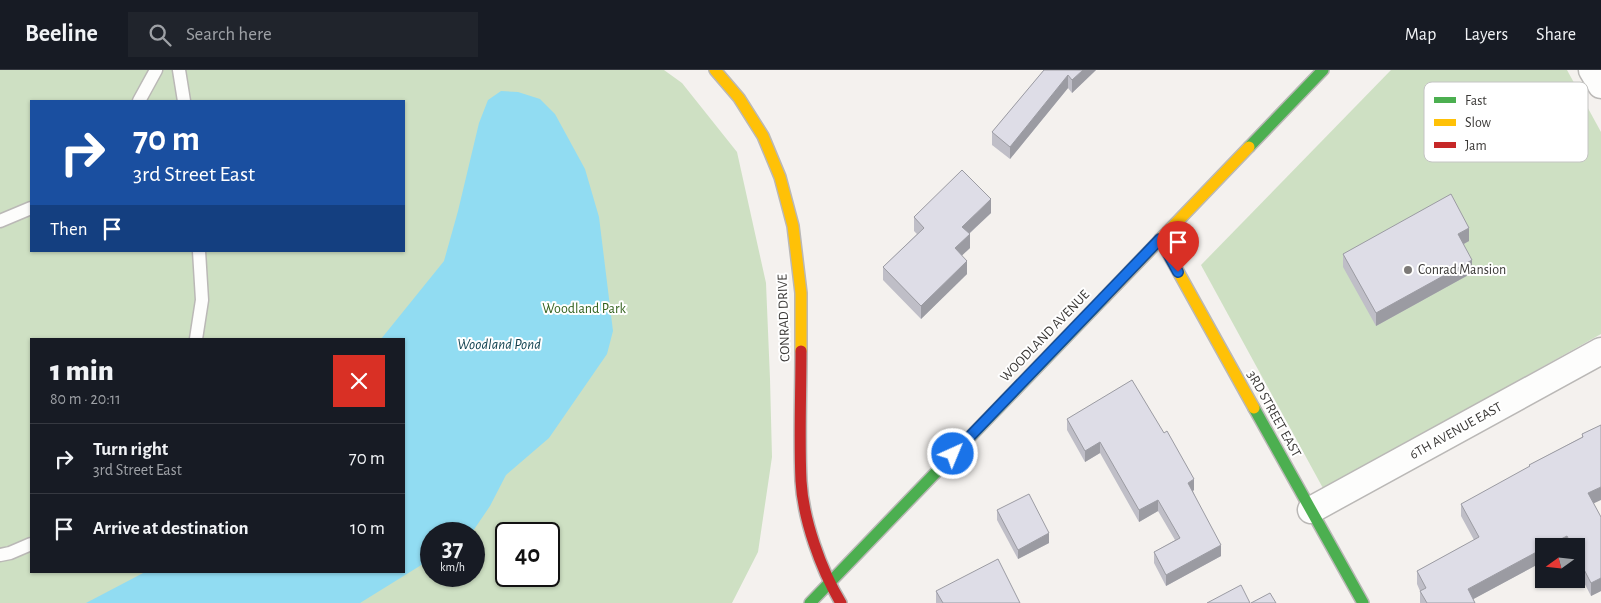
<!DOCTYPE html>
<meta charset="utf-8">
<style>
body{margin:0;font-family:"Alegreya Sans",sans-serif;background:#20242c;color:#f1f3f6;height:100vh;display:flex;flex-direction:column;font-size:19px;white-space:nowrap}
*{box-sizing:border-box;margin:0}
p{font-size:16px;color:#9ea1a6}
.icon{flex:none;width:28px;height:28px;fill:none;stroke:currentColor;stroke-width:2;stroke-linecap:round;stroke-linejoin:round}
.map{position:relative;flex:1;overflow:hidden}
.drawer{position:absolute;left:30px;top:268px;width:375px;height:235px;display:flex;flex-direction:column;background:#171b24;border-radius:0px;box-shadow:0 1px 4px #0004}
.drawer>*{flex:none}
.hud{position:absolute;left:30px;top:30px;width:375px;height:152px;border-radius:0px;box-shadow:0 1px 4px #0004;background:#1a4fa0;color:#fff;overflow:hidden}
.needle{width:32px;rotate:255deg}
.tools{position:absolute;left:1535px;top:468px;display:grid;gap:10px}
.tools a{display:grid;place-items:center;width:50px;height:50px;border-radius:0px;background:#171b24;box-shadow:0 1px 4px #0004;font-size:25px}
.speed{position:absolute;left:420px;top:452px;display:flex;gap:10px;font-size:25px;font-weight:700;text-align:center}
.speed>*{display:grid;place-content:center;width:65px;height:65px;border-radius:50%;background:#171b24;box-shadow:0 1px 4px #0004;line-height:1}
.speed small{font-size:12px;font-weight:400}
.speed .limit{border:2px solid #111;border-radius:8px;background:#fff;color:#111}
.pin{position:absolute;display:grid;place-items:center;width:42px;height:42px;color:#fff;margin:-51px -21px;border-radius:50% 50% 50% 0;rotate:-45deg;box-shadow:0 0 5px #0007}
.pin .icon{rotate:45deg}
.me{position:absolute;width:55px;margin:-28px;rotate:44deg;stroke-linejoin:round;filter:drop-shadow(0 0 4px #0008)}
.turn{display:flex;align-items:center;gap:18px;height:105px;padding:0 20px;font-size:22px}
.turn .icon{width:65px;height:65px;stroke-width:2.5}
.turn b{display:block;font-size:35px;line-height:42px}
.then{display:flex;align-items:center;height:48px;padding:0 20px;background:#0003;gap:10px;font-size:19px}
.round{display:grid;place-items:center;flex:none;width:52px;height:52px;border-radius:0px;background:#20242c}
.head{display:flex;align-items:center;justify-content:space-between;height:85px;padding:0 20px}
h1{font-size:30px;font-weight:800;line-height:38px}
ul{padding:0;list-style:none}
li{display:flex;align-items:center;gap:15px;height:70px;padding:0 20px;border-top:1px solid #363941}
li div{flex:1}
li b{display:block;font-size:19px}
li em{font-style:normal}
header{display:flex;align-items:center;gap:30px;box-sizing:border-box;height:70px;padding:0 25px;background:#171b24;border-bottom:1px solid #363941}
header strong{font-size:24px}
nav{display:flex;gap:28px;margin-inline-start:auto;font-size:18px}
.search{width:350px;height:45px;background:#20242c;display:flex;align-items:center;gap:12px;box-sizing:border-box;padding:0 18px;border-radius:0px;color:#9ea1a6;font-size:19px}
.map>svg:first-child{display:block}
.green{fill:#cee0c3;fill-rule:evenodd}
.water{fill:#91dcf2}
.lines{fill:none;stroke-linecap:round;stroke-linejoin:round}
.lane-casing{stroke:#bab8b6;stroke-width:15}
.street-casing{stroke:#bab8b6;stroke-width:29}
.fast-casing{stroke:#bab8b6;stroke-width:14}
.slow-casing{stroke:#bab8b6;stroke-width:14}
.jam-casing{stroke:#bab8b6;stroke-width:14}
.lane{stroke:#fdfdfc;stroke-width:12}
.street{stroke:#fdfdfc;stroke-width:26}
.fast{stroke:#4caf50;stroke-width:11}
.slow{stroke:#ffc107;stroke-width:11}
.jam{stroke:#c62828;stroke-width:11}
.wall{fill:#bfbec7}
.shaded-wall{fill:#9b9ba2}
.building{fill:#dedde7;stroke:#9b9ba2}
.route-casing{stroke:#114b97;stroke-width:12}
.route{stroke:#1a73e8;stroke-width:9}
.poi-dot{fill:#7c7977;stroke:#fff;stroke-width:2}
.labels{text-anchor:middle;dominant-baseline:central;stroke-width:4;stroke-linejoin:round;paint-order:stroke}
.poi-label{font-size:14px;fill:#3b3937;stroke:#fff;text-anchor:start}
.park-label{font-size:14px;fill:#34621e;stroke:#fff}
.street-label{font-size:14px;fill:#3b3937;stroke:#fff}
.water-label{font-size:15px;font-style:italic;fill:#124250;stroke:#fff}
.key{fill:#fff;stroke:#c4c4c3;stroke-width:1}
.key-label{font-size:14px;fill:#3b3937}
</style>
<header>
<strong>Beeline</strong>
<div class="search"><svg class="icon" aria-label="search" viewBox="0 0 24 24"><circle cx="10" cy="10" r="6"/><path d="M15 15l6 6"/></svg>Search here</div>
<nav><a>Map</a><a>Layers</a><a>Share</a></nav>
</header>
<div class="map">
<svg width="1601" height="533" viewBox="0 0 1601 533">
<rect width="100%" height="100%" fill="#f4f1ee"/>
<g class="green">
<path d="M 0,0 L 664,0 L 682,13 L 737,82 L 766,213 L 770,309 L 772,387 L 758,482 L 732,533 L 0,533 ZM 31,31 L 404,31 L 404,181 L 31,181 ZM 31,269 L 404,269 L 404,501 L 31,501 ZM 431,464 L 474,464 L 474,506 L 431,506 ZM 506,464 L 549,464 L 549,506 L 506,506 Z"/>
<path d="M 1391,0 L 1567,0 L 1601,62 L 1601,264 L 1324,420 L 1201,195 Z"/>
</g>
<path class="water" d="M 501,21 L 518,22 L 540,29 L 555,44 L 585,99 L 599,147 L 613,261 L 607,284 L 549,368 L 506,405 L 490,436 L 471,464 L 431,464 L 431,489 L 360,533 L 86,533 L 147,501 L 404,501 L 404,269 L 381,269 L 444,191 L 458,141 L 479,53 L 488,30 Z"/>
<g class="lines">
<defs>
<g id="lane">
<path d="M 179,0 L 184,31"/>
<path d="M 139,31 L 156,0"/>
<path d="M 0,151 L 31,138"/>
<path d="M 196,269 L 202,230 L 199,181"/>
<path d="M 0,485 L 10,483 L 31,474"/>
</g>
<g id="street">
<path d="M 1592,0 L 1601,15"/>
<path d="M 1311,440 L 1601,281"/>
</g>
<g id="fast">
<path d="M 1249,77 L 1323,0"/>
<path d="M 1254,338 L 1363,533"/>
<path d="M 810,533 L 1104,228"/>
</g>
<g id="slow">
<path d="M 715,0 L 739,28 L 763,66 L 780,107 L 793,156 L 801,223 L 801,281"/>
<path d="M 1160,169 L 1254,338"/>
<path d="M 1104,228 L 1249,77"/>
</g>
<path id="jam" d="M 801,281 C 801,324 799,368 801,411 C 803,449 821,500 841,533"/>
</defs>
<use href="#lane" class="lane-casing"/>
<use href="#street" class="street-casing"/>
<use href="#fast" class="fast-casing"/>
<use href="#slow" class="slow-casing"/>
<use href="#jam" class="jam-casing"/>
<use href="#lane" class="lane"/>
<use href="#street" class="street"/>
<use href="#fast" class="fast"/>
<use href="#slow" class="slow"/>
<use href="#jam" class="jam"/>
</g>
<g class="wall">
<path d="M 1044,0 L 1096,0 L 1072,23 L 1068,18 L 1010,89 L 992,75 L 992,62 Z"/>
<path d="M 991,143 L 969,164 L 970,178 L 962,185 L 967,204 L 921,249 L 883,210 L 883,197 L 917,164 L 914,161 L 914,147 Z"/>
<path d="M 1469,171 L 1464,174 L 1472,203 L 1376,256 L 1343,197 L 1343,184 Z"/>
<path d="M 1067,349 L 1194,420 L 1193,421 L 1221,486 L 1166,516 L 1154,493 L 1154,482 L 1175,470 L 1158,441 L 1139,452 L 1100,383 L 1085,392 L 1067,360 Z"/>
<path d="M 1601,355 L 1594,434 L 1601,447 L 1601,521 L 1591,526 L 1576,497 L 1576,476 L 1544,476 L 1544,491 L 1473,529 L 1475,533 L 1420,533 L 1420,521 L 1417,514 L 1417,501 L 1474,470 L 1461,446 L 1461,434 L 1529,397 L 1529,395 L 1582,367 L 1582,364 Z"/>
<path d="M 997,440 L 1049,473 L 1018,489 L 997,450 Z"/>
<path d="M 936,521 L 1020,533 L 936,533 Z"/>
</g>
<g class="shaded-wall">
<path d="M 1083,0 L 1096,0 L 1072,23 L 1072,10 Z"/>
<path d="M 1068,5 L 1068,18 L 1010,89 L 1010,77 Z"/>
<path d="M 991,129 L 991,143 L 962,170 L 962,157 Z"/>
<path d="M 1469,158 L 1469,171 L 1458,177 L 1458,164 Z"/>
<path d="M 970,164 L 970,178 L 955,192 L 955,178 Z"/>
<path d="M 1472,190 L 1472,203 L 1376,256 L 1376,243 Z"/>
<path d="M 967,191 L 967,204 L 921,249 L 921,236 Z"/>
<path d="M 1100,372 L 1100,383 L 1085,392 L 1085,381 Z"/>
<path d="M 1194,409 L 1194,420 L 1188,424 L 1188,413 Z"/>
<path d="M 1601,417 L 1601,430 L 1588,436 L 1588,423 Z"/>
<path d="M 1158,430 L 1158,441 L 1139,452 L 1139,440 Z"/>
<path d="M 1049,463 L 1049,473 L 1018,489 L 1018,480 Z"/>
<path d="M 1567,466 L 1567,476 L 1547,476 Z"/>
<path d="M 1221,475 L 1221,486 L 1166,516 L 1166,505 Z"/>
<path d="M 1544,478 L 1544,491 L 1468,532 L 1468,519 Z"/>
<path d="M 1601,508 L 1601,521 L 1591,526 L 1591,513 Z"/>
</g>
<g class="building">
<path d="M 1044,0 L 1083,0 L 1072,10 L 1068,5 L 1010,77 L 992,62 Z"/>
<path d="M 962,100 L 991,129 L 962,157 L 970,164 L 955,178 L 967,191 L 921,236 L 883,197 L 924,158 L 914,147 Z"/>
<path d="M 1451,124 L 1469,158 L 1458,164 L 1472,190 L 1376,243 L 1343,184 Z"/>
<path d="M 1132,310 L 1164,363 L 1167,361 L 1194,409 L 1188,413 L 1221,475 L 1166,505 L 1154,482 L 1180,468 L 1158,430 L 1139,440 L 1100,372 L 1085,381 L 1067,349 Z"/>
<path d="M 1601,355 L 1601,417 L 1588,423 L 1601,447 L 1601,508 L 1591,513 L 1576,484 L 1576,476 L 1572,476 L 1567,466 L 1547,476 L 1544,476 L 1544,478 L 1468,519 L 1475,533 L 1427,533 L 1420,521 L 1426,518 L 1417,501 L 1479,467 L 1461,434 L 1530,396 L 1529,395 L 1583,367 L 1582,364 Z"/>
<path d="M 1029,424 L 1049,463 L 1018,480 L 997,440 Z"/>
<path d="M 998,489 L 1020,533 L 943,533 L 936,521 Z"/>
<path d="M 1241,515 L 1250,533 L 1207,533 Z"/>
<path d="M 1270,523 L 1276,533 L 1251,533 Z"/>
</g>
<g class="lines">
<defs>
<path id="route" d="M 953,384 L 1160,169 L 1178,202"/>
</defs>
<use href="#route" class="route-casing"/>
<use href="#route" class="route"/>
</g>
<circle class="poi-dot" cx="1408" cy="200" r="5"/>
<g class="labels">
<g class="poi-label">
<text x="1418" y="200">Conrad Mansion</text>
</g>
<g class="park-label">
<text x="584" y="239">Woodland Park</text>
</g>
<g class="street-label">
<text transform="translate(784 248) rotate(-92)">CONRAD DRIVE</text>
<text transform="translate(1045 266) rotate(-46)">WOODLAND AVENUE</text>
<text transform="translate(1274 344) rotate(61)">3RD STREET EAST</text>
<text transform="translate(1456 361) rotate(-29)">6TH AVENUE EAST</text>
</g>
<g class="water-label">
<text x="499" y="274">Woodland Pond</text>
</g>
</g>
<rect x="1424" y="12" width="164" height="80" rx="8" class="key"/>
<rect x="1434" y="27" width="22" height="6" fill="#4caf50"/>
<rect x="1434" y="49" width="22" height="7" fill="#ffc107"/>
<rect x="1434" y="72" width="22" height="6" fill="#c62828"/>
<g class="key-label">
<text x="1465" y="35">Fast</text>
<text x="1465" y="57">Slow</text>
<text x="1465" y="80">Jam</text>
</g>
</svg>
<div class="tools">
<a><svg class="needle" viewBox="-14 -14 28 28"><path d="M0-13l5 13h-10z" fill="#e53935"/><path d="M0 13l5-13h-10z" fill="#9ea1a6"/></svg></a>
</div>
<div class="speed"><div>37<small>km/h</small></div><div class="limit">40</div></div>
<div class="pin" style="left:1178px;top:202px;background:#d93025"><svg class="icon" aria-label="arrive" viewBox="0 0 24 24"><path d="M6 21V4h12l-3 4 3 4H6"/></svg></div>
<svg class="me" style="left:953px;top:384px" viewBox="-20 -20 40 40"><circle r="17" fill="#1a73e8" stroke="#fff" stroke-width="3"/><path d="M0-11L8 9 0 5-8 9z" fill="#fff"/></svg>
<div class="hud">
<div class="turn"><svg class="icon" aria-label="right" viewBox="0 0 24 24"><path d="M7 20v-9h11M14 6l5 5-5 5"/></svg><div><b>70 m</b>3rd Street East</div></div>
<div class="then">Then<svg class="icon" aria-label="arrive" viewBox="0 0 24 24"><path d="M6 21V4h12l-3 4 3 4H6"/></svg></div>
</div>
<section class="drawer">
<div class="head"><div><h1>1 min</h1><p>80 m · 20:11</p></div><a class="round" style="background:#d93025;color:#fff"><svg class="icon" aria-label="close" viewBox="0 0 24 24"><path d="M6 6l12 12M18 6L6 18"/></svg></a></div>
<ul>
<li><svg class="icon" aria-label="right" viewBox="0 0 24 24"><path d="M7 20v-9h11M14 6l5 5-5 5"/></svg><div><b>Turn right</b><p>3rd Street East</p></div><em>70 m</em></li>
<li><svg class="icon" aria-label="arrive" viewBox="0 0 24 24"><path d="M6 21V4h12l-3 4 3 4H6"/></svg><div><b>Arrive at destination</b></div><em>10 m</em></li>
</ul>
</section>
</div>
